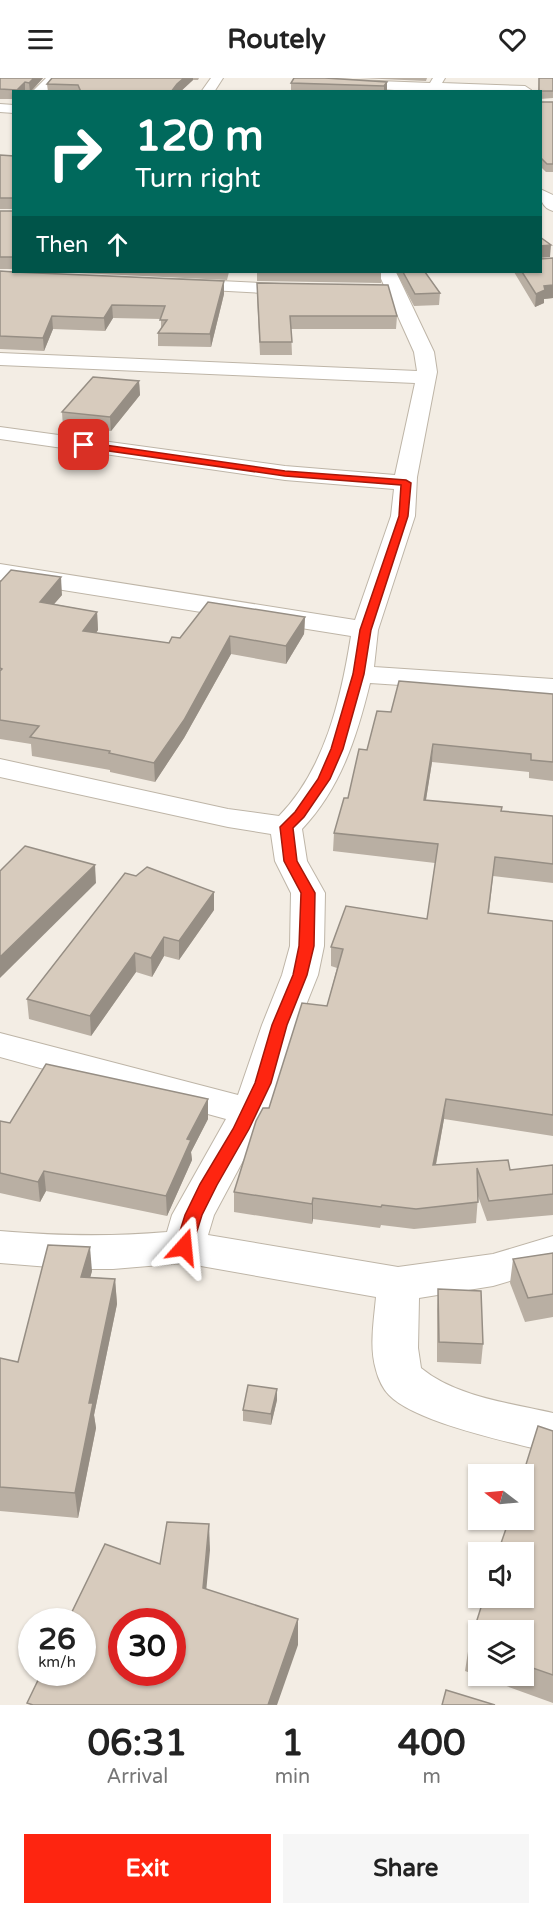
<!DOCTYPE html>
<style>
body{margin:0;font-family:"Varela Round",sans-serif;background:#f6f6f6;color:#222;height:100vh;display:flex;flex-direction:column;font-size:22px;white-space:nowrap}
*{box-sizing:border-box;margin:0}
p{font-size:20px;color:#767676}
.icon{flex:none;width:33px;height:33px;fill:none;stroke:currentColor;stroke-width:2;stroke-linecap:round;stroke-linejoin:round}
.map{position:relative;height:1627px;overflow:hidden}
.drawer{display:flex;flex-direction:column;background:#fff;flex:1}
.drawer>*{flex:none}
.banner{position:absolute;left:12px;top:12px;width:530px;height:183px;border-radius:0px;box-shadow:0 2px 4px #0004;background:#00695c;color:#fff;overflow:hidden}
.needle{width:39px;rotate:286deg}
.fabs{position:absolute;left:468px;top:1386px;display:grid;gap:12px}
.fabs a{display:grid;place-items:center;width:66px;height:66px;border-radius:0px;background:#fff;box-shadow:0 2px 4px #0004;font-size:30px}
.speed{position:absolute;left:18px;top:1530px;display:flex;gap:12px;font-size:30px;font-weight:700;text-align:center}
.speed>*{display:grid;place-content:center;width:78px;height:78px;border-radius:50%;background:#fff;box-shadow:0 2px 4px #0004;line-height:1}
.speed small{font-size:15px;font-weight:400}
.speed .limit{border:9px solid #d22;background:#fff;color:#111}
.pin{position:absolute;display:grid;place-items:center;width:51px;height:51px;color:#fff;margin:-26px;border-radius:12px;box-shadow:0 3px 9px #0006}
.me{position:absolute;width:66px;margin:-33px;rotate:18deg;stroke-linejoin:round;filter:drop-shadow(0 0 4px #0008)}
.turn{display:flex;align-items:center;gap:21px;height:126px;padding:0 24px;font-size:27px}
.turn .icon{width:78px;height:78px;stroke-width:2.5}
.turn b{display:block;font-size:42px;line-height:51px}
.then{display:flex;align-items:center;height:57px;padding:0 24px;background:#0003;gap:12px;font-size:22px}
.eta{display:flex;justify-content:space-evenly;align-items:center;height:102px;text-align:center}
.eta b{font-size:36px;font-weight:700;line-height:42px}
.button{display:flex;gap:12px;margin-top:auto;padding:12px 24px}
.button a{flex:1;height:69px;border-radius:0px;background:#fe2510;color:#fff;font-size:24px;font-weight:700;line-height:69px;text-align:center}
.button a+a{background:#f6f6f6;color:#222}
header{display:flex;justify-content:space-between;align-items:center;height:78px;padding:0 24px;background:#fff;font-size:27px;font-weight:700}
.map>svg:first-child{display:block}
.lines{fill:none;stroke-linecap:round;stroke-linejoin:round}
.street-casing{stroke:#beb5a7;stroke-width:2}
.street{fill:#fff;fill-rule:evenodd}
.wall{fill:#b9afa3;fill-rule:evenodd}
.shaded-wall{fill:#968e84}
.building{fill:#d7cbbd;stroke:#968e84;stroke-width:1.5;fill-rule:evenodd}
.route{fill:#fe2510;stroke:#a5180a;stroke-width:1.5}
</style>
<header><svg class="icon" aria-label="menu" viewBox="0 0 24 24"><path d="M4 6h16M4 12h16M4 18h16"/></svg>Routely<svg class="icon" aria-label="heart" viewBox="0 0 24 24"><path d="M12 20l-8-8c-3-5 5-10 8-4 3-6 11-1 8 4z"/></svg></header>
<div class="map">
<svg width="553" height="1627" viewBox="0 0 553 1627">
<rect width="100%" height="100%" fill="#f3ede4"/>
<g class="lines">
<defs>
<g id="street">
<path d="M 46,0 L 59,0 L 46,14 L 32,14 Z"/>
<path d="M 211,0 L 223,0 L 214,14 L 201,14 Z"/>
<path d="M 302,0 L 430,5 L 433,0 L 445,0 L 442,5 L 525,8 L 531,12 L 427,14 L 329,8 L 304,3 Z"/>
<path d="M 0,26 L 14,27 L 14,35 L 0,34 Z"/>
<path d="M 540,111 L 553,117 L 553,133 C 542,130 540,121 540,111 Z"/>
<path d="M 378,194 L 396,194 L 434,274 L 437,294 L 417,399 L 415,438 L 378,552 L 374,589 L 553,601 L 553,617 L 370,605 C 357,658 341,710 302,751 L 307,783 L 325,815 L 324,868 L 318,897 L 298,947 L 282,1004 L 260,1051 L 214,1137 L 208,1157 L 398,1189 L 493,1176 L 553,1158 L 553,1190 L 493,1208 L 419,1220 L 418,1270 L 421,1290 C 456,1319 510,1325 553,1335 L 553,1375 C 513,1365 416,1345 389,1317 C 383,1311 378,1300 376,1292 C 369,1269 374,1242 376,1219 L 184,1185 L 113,1191 L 74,1191 L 0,1185 L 0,1153 C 59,1158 109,1159 167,1154 L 172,1137 L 226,1041 L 0,979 L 0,955 L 238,1017 L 262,947 L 282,897 L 290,868 L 291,815 L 275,783 L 271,756 L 228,749 L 0,699 L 0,681 L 228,731 L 279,738 C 325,691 341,621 351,558 L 0,502 L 0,486 L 355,542 L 391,438 L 394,411 L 285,402 L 0,361 L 0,349 L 285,388 L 395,397 L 415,305 L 0,287 L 0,275 L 417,293 L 414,274 Z"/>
<path d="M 179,201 L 301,207 L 307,208 L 310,212 L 307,216 L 301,217 L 173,210 L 170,206 L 173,202 Z"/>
</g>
</defs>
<use href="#street" class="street-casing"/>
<use href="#street" class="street"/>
</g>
<g class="wall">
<path d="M 0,0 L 43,0 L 31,14 L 14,14 L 14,21 L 0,21 Z"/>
<path d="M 52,0 L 199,0 L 198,2 L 193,2 L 180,14 L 48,14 L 47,6 Z"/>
<path d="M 360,0 L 427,0 L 426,3 Z"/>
<path d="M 539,0 L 553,0 L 553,20 L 540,21 L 540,14 L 538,14 Z"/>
<path d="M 329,1 L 387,4 L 387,14 L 291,14 L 291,5 Z"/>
<path d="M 540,22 L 541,24 L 553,24 L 553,94 L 546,94 L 540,88 Z"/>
<path d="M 0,77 L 14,78 L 14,131 L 0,131 Z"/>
<rect x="0" y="133" width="14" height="58"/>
<path d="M 553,180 L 553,220 L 544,221 L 544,225 L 535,229 L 514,194 L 540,194 Z"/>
<path d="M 0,193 L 224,203 L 224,216 L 211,269 L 158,268 L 158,255 L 161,251 L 161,241 L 113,240 L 105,253 L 53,251 L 44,273 L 0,271 Z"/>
<path d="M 58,194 L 229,194 L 227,202 Z"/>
<path d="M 257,194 L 381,194 L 381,205 L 257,203 Z"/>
<path d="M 396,194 L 425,194 L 440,215 L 439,227 L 414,228 Z"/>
<path d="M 257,218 L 397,238 L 396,251 L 291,251 L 292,277 L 260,277 Z"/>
<path d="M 139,303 L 140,317 L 111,353 L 63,349 L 62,334 Z"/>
<path d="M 0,504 L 62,517 L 54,526 L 97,534 L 98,552 L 96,555 L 169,565 L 180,560 L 305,539 L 304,556 L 286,586 L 231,576 L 184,660 L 155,704 L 110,694 L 110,692 L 32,678 L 31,666 L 0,661 Z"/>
<path d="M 553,616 L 553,703 L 529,700 L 529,694 L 432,684 L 426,722 L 501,733 L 553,738 L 553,805 L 493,798 L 489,835 L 553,843 L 553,1058 L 444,1041 L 436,1087 L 510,1092 L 553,1087 L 553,1137 L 487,1143 L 478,1118 L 476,1145 L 414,1151 L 381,1147 L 380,1150 L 313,1141 L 312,1146 L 234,1134 L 234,1114 L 269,1030 L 327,928 L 337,890 L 331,888 L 331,869 L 427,841 L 435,785 L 333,773 L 334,755 L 367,672 L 391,634 Z"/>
<path d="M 214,832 L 179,882 L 164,878 L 152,899 L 136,894 L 91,958 L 29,941 L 27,921 Z"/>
<path d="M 208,1021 L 208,1041 L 191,1074 L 192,1082 L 167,1138 L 46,1113 L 40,1124 L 0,1115 L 0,1043 L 10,1045 Z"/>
<path d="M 553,1175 L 553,1239 L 525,1244 L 510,1205 L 513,1181 Z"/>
<path d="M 92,1193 L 90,1199 L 115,1201 L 117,1226 L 94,1337 L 96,1350 L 78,1440 L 0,1433 L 0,1280 L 18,1284 Z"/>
<path d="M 438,1211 L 483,1266 L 481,1286 L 437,1284 L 437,1231 Z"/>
<path d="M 277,1322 L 271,1347 L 243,1343 L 243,1332 Z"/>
<path d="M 553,1353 L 553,1625 L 465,1593 L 469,1567 ZM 478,1552 L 524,1552 L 524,1598 L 478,1598 Z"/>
</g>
<g class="shaded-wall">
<path d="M 34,0 L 43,0 L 30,14 L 29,5 Z"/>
<path d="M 184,0 L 193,0 L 193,2 L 180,14 L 171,14 L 177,6 Z"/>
<path d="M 25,4 L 25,14 L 17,14 L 17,12 Z"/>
<path d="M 387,4 L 387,14 L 384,14 L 384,8 Z"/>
<path d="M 551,167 L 550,179 L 540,180 L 540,168 Z"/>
<path d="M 224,203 L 224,216 L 211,269 L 210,256 Z"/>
<path d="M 553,207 L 553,220 L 544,221 L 544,225 L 535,229 L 536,216 L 544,208 Z"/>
<path d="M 112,227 L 113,240 L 105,253 L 104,240 Z"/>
<path d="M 52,238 L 53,251 L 44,273 L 43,260 Z"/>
<path d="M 139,303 L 140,317 L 111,353 L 110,339 Z"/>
<path d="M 61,499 L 62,517 L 41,541 L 40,524 Z"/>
<path d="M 97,534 L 98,552 L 85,571 L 83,553 Z"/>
<path d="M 305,539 L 304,556 L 286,586 L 286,568 Z"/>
<path d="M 230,558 L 231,576 L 184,660 L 155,704 L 154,685 Z"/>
<path d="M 433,666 L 432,684 L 423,740 L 424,722 Z"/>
<path d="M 95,787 L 96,805 L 0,900 L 0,879 Z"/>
<path d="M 214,814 L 214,832 L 179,882 L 179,863 Z"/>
<path d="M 164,859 L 164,878 L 152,899 L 151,880 Z"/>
<path d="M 135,875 L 136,894 L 91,958 L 90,938 Z"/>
<path d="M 208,1021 L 208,1041 L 191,1074 L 192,1082 L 167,1138 L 166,1118 L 187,1061 Z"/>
<path d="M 446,1021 L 444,1041 L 432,1107 L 433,1087 Z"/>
<path d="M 44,1093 L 46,1113 L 40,1124 L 38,1104 Z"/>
<path d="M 313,1120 L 313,1141 L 312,1146 L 312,1126 Z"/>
<path d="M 90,1169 L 92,1193 L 84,1223 L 81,1199 Z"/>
<path d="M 115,1201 L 117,1226 L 94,1337 L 96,1350 L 78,1440 L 75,1415 L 89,1325 Z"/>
<path d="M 277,1311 L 277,1322 L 271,1347 L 271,1336 Z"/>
<path d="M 209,1446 L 210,1472 L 204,1536 L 203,1510 Z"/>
<path d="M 298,1541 L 298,1567 L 277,1627 L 268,1627 Z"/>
</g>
<g class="building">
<path d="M 0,0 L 34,0 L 29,5 L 25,4 L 17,12 L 0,11 Z"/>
<path d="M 52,0 L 184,0 L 177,6 L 171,14 L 81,14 L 78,7 L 47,6 Z"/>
<path d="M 294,0 L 325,0 L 387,4 L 384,8 L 291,5 Z"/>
<rect x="539" y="0" width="14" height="13"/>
<path d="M 540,22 L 541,24 L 553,24 L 553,86 L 547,86 L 540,79 Z"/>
<path d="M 0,77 L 14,78 L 14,120 L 0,120 Z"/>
<rect x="0" y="133" width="14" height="46"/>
<path d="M 540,159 L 551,167 L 540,168 Z"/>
<path d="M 553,180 L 553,207 L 544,208 L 545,212 L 536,216 L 522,194 L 540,194 L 540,181 Z"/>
<path d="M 0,193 L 14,194 L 224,203 L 210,256 L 158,255 L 167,242 L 160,242 L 165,228 L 112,227 L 104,240 L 52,238 L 43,260 L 0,258 Z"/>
<path d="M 403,194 L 425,194 L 440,215 L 415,216 Z"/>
<path d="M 257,205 L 388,207 L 397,238 L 290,238 L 292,264 L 260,264 Z"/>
<path d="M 93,299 L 139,303 L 110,339 L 62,334 Z"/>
<path d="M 11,492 L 61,499 L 40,524 L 97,534 L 83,553 L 169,565 L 172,559 L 180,560 L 208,524 L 305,539 L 286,568 L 230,558 L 184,642 L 154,685 L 109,675 L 110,673 L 30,659 L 39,648 L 0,642 L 0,593 L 2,591 L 0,590 L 0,504 Z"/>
<path d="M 399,603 L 553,616 L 553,684 L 531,682 L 531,676 L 433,666 L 424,722 L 502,729 L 501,733 L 553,738 L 553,786 L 495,779 L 488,835 L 553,843 L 553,1037 L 446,1021 L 433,1087 L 508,1082 L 510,1092 L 553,1087 L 553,1116 L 489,1123 L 477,1090 L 478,1124 L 416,1131 L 382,1127 L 381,1129 L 313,1120 L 312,1126 L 234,1114 L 256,1043 L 263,1030 L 269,1030 L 302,925 L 327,928 L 343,871 L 331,869 L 346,828 L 427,841 L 438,766 L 334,755 L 344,720 L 348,720 L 359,671 L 367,672 L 377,633 L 391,634 Z"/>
<path d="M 25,768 L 95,787 L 0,879 L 0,793 Z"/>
<path d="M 147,789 L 214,814 L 179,863 L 164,859 L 151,880 L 135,875 L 90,938 L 27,921 L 125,795 L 136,798 Z"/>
<path d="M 46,986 L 208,1021 L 187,1061 L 191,1062 L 166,1118 L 44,1093 L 38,1104 L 0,1095 L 0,1043 L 10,1045 Z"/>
<path d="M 48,1167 L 90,1169 L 81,1199 L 115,1201 L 89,1325 L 93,1325 L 75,1415 L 0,1409 L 0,1280 L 18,1284 Z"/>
<path d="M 553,1175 L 553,1216 L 528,1220 L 513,1181 Z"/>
<path d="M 438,1211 L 481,1213 L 483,1266 L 439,1264 Z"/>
<path d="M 248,1307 L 277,1311 L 271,1336 L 243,1332 Z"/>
<path d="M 538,1348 L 553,1353 L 553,1597 L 524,1587 L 524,1552 L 478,1552 L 478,1570 L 469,1567 L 484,1520 L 524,1520 L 524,1474 L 498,1474 L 509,1442 L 524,1442 L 523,1396 Z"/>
<path d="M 167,1444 L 209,1446 L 203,1510 L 298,1541 L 268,1627 L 33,1627 L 27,1625 L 42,1594 L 82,1594 L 82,1544 L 67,1544 L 105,1466 L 160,1486 ZM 122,1544 L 172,1544 L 172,1594 L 122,1594 Z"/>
<path d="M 446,1612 L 495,1627 L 442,1627 Z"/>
</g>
<path class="route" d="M 84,364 L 285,393 L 406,402 L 411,405 L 408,438 L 371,552 L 364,596 L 343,671 L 330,701 L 304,739 L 293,750 L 297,783 L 315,815 L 314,868 L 307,897 L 287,947 L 271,1005 L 249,1051 L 217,1107 L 202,1137 L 192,1169 L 190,1173 L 184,1175 L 177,1173 L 175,1169 L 185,1137 L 200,1106 L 233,1051 L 255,1005 L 272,947 L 293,897 L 299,868 L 301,815 L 284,783 L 280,749 L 295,734 L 318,701 L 331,671 L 353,596 L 360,552 L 399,438 L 401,407 L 285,398 L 81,369 L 80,367 Z"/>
</svg>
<div class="fabs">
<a><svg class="needle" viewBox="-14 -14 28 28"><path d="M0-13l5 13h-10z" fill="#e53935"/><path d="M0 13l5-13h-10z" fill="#767676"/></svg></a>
<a><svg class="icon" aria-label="sound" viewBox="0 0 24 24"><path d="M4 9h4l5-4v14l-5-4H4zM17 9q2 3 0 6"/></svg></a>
<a><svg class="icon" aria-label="layers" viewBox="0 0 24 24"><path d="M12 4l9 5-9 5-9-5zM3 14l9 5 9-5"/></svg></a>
</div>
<div class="speed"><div>26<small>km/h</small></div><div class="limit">30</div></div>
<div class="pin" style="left:84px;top:367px;background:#d93025"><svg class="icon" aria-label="arrive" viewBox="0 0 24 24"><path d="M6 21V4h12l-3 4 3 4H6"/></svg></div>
<svg class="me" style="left:184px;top:1169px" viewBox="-20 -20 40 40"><path d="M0-17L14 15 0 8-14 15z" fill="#fe2510" stroke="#fff" stroke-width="4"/></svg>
<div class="banner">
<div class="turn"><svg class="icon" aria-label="right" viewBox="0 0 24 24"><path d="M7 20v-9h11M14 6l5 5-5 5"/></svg><div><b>120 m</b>Turn right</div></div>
<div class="then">Then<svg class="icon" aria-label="ahead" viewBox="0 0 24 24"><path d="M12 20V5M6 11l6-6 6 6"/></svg></div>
</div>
</div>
<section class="drawer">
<div class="eta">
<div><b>06:31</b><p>Arrival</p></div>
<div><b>1</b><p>min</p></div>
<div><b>400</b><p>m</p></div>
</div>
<div class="button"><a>Exit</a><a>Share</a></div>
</section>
